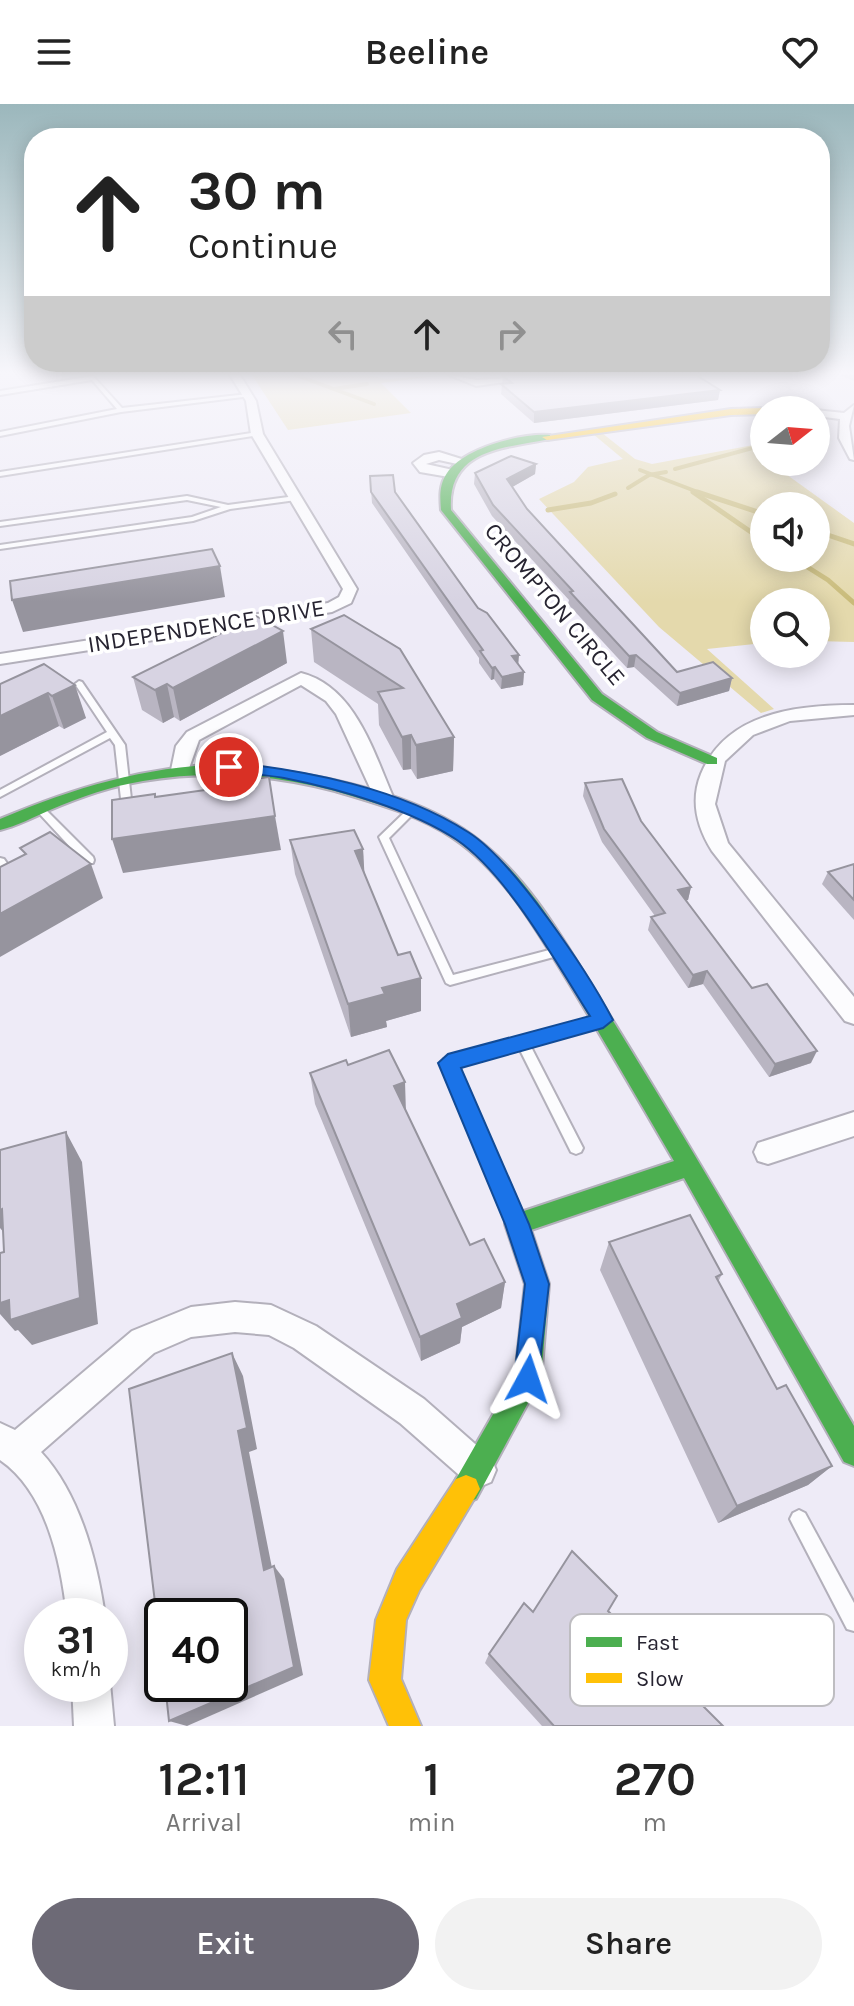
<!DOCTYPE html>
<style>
body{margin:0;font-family:Karla,sans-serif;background:#f2f2f2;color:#222;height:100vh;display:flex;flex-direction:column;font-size:30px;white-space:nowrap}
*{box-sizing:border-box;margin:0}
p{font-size:26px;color:#767676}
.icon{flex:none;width:44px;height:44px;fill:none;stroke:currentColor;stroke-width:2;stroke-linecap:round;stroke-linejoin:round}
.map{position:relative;height:1622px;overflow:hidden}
.side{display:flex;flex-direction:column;background:#fff;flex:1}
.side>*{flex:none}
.top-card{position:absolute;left:24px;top:24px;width:806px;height:244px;border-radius:32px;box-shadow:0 4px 20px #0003;background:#fff;color:#222;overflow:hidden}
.needle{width:52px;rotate:73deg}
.fabs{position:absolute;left:750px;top:292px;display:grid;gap:16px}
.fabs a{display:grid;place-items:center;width:80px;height:80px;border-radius:50%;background:#fff;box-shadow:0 4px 20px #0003;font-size:40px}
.speed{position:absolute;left:24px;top:1494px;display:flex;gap:16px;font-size:40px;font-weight:700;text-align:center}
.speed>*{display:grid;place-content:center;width:104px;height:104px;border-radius:50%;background:#fff;box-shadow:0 4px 20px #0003;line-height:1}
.speed small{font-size:20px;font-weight:400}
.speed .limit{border:4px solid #111;border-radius:12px;background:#fff;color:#111}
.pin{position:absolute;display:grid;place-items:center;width:68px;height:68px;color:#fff;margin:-34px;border:4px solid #fff;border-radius:50%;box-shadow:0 2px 8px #0007}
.me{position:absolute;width:88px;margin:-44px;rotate:5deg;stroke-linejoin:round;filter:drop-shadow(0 0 6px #0008)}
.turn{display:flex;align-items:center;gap:28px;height:168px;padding:0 32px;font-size:36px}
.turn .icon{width:104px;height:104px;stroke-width:2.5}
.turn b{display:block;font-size:56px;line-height:68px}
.lanes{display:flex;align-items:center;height:76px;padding:0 32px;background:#0003;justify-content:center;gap:40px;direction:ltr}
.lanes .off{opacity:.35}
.eta{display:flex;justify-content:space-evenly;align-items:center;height:136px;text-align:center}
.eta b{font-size:48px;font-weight:600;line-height:56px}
.primary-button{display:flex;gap:16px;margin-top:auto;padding:16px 32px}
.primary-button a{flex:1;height:92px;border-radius:48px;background:#6d6a76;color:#fff;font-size:32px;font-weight:600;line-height:92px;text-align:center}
.primary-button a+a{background:#f2f2f2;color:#222}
header{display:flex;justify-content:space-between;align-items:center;height:104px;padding:0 32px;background:#fff;font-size:36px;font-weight:600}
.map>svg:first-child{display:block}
.green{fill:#e4d9ac;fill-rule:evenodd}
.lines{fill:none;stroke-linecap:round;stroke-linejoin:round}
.stream-far1{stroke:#c9bb79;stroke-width:4}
.stream{stroke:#c9bb79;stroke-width:5}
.lane-casing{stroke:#b3b0bb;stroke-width:4}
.street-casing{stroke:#b3b0bb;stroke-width:4}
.fast-casing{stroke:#b3b0bb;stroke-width:4}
.slow-casing{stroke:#b3b0bb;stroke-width:4}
.lane{fill:#fcfcfe;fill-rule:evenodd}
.street{fill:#fcfcfe;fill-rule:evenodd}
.fast{fill:#4caf50;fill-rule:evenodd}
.slow{fill:#ffc107;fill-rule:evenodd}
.wall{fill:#b9b5c2}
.shaded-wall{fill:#96949e}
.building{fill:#d7d3e2;stroke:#96949e;stroke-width:2}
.route{fill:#1a73e8;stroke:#114b97;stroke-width:2}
.labels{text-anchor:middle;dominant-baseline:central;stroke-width:7;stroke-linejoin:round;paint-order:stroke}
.far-street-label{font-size:24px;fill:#272431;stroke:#fff}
.key{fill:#fff;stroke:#bebdc1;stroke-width:2}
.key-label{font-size:22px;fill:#272431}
</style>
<header><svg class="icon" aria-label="menu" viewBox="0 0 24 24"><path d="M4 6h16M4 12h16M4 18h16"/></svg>Beeline<svg class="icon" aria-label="heart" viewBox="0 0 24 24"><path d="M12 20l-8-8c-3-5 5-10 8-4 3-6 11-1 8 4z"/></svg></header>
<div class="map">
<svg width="854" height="1622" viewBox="0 0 854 1622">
<rect width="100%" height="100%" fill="#eeebf7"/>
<g class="green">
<path d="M 252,271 L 368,271 L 387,275 L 445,271 L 381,279 L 411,309 L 288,326 Z"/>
<path d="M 602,329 L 635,355 L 652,360 L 764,339 L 764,358 L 777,358 L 783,368 L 854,419 L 854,538 L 816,537 L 816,498 L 764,498 L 764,539 L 707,545 L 774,605 L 761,609 L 659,523 L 539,395 L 574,378 L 588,363 L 623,355 L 593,330 ZM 764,402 L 816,402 L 816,454 L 764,454 Z"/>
</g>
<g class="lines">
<g class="stream-far1">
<path d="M 296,271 L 374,300"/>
<path d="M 334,285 L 367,280"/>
<path d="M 675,365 L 764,341"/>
<path d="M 640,366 L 703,390"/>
<path d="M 628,384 L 649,371 L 666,368"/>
</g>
<g class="stream">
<path d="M 693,388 L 764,437"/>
<path d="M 697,388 L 764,410"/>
<path d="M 548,406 L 591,399 L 615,390"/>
<path d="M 816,427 L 854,440"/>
<path d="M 793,454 L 828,476 L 854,499"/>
</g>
<defs>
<g id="lane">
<path d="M 93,272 L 122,304 L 248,290 L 251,292 L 121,308 L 0,332 L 0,328 L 117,305 L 92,276 L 0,291 L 0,287 Z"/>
<path d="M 257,328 L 259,331 L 0,372 L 0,368 Z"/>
<path d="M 187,392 L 228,401 L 296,392 L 299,394 L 296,396 L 230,405 L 193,417 L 0,445 L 0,441 L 192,413 L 221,403 L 187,396 L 0,422 L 0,418 Z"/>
<path d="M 79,577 L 82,578 L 125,641 L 132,704 L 130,706 L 127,707 L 122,704 L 115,641 L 110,634 L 0,693 L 0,686 L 107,628 L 75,580 Z"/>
<path d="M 39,701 L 42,702 L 93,753 L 94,756 L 93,759 L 85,759 L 36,706 L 34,704 Z"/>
<path d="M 410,705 L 413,706 L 415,708 L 389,734 L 453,871 L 557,844 L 561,845 L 563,848 L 561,851 L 450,881 L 446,879 L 379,733 L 407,706 Z"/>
<path d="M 0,754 L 4,755 L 11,765 L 10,768 L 0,772 Z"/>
<path d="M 599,912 L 603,914 L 605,917 L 603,920 L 530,941 L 583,1044 L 581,1048 L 576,1050 L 571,1048 L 519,944 L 456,962 L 522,1116 L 520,1121 L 515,1123 L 510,1121 L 442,959 L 444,955 L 448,954 Z"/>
<path d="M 799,1406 L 805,1409 L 854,1499 L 854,1527 L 847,1525 L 793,1421 L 790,1415 L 793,1409 Z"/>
</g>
<g id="street">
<path d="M 230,271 L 240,271 L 256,297 L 263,330 L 357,485 L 351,499 L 332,508 L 0,560 L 0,550 L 328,499 L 339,493 L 343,485 L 251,330 L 246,297 Z"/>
<path d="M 449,271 L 477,276 L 556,271 L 476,282 Z"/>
<path d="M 854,301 L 849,322 L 854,356 L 850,355 L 839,334 L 840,315 L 816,312 L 815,306 L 844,309 Z"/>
<path d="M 439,348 L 468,357 L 462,361 L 439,356 L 426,360 L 453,366 L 453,372 L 449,373 L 420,368 L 413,359 L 424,351 Z"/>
<path d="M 301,569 C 356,583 374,650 394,695 L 391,699 L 377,699 L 336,610 L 326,597 L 301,581 L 199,636 L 187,670 L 173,670 L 171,666 L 176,642 L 187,628 Z"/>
<path d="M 854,601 L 854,611 L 790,617 L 753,631 L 725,657 L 715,700 L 728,739 L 854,893 L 854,920 L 845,917 L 712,747 C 697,723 690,697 701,670 C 726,609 796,601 854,601 Z"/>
<path d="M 854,1008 L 854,1032 L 768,1060 L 758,1057 L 754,1048 L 758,1039 Z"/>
<path d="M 235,1198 L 271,1201 L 316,1222 L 424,1295 L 491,1354 L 496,1366 L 491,1378 L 479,1383 L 467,1378 L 400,1319 L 294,1244 L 269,1231 L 235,1228 L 191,1233 L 154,1249 L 41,1348 C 80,1390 97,1457 105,1512 L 67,1512 C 61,1459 47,1388 0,1356 L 0,1319 L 15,1326 L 132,1227 L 191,1203 Z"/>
<path d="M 72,1580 L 110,1579 L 114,1622 L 74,1622 Z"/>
</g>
<g id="fast">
<path d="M 550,331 L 550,335 C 505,344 447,345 451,406 L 602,590 L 657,628 L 717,654 L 717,660 L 707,660 L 647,634 L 592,596 L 441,406 C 440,393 439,381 447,369 C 464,344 521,329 550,331 Z"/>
<path d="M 225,660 C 302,667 398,683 463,725 C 533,770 575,857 618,925 C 699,1056 776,1189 854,1322 L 854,1362 L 844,1358 L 684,1074 L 531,1126 L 549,1180 L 541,1275 L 476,1395 L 466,1399 L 456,1395 L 452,1385 L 456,1375 L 515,1272 L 525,1180 L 505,1120 L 509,1112 L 674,1057 C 639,997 605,938 569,879 C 537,827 505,769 453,734 C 417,710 375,699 335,687 C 271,670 208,666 143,677 C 112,682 80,693 50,706 C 34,713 17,722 0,726 L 0,715 C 76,683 143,663 225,660 Z"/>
</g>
<g id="slow">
<path d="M 790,303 L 794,306 L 764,306 L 764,310 L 731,311 L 547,336 L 542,333 L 731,305 Z"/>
<path d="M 466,1371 L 476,1375 L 480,1385 L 419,1487 L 406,1516 L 401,1575 L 421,1622 L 389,1622 L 369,1576 L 376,1516 L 397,1465 L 456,1375 Z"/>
</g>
</defs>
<use href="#lane" class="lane-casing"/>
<use href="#street" class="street-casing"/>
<use href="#fast" class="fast-casing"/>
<use href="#slow" class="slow-casing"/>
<use href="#lane" class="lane"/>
<use href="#street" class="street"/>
<use href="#fast" class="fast"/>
<use href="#slow" class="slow"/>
</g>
<g class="wall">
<path d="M 489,271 L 712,271 L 699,272 L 720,286 L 718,296 L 534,319 L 501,290 L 503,272 L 506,271 L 490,272 Z"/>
<path d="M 840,271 L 854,271 L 854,277 Z"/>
<path d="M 536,360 L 535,370 L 512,383 L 527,405 L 677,568 L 732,574 L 729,587 L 677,602 L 634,563 L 627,564 L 568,500 L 569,496 L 492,412 L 474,380 L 475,369 Z"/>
<path d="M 370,372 L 395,388 L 524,568 L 523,581 L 501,585 L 494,575 L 491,576 L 479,559 L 479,554 L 372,399 Z"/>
<path d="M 344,511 L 454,633 L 453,667 L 417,675 L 411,665 L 403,666 L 379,621 L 378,600 L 314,558 L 311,525 Z"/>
<path d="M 287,559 L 180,617 L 174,613 L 163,619 L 142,606 L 133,573 Z"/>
<path d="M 44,560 L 86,614 L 64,625 L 59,622 L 0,652 Z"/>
<path d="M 585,679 L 641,717 L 691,783 L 688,796 L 686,796 L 752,884 L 811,959 L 769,973 L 703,880 L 688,884 L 648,826 L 651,813 L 655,812 L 602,738 L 583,692 Z"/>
<path d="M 290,736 L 363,745 L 364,768 L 421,907 L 386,917 L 387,923 L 351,933 L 295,770 Z"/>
<path d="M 854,760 L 854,816 L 822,780 L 828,768 Z"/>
<path d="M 348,961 L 406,1007 L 470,1141 L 505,1178 L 501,1204 L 462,1223 L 460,1239 L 421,1257 L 315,1000 L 310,969 Z"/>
<path d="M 609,1138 L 722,1170 L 718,1178 L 777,1285 L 832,1362 L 808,1381 L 718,1419 L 600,1166 Z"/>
<path d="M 608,1507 L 723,1622 L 542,1622 L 485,1559 L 489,1550 L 533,1508 Z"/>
</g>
<g class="shaded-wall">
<path d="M 720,286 L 718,296 L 534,319 L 534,308 Z"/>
<path d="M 536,360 L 535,370 L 507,386 L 507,375 Z"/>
<path d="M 220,462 L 225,493 L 23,528 L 12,496 Z"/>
<path d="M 283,527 L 287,559 L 180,617 L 173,584 Z"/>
<path d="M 519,551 L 518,564 L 512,552 Z"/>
<path d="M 636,551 L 634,563 L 627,564 L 629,552 Z"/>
<path d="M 495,563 L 494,575 L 491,576 L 492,564 Z"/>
<path d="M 524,568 L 523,581 L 501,585 L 502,573 Z"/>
<path d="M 732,574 L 729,587 L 677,602 L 680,589 Z"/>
<path d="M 167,580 L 174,613 L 163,619 L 155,586 Z"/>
<path d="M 75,581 L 86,614 L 64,625 L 52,592 Z"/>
<path d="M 48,589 L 59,622 L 0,652 L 0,612 Z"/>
<path d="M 411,631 L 411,665 L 403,666 L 402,633 Z"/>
<path d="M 454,633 L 453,667 L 417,675 L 416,641 Z"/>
<path d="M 275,712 L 281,746 L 123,769 L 112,735 Z"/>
<path d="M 363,745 L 365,779 L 355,747 Z"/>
<path d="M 91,760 L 103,794 L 0,853 L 0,810 Z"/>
<path d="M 691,783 L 688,796 L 675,799 L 678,786 Z"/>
<path d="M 707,867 L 703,880 L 688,884 L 693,871 Z"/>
<path d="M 421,874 L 421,907 L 386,917 L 387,923 L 351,933 L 348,900 L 382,884 Z"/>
<path d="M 817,947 L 811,959 L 769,973 L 775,960 Z"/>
<path d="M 405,978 L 406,1009 L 394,982 Z"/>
<path d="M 66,1028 L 82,1058 L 98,1220 L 32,1241 L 18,1226 L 15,1227 L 0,1210 L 0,1199 L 9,1196 Z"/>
<path d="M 2,1105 L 11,1137 L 0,1124 L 0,1106 Z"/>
<path d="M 505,1178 L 501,1204 L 462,1223 L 460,1239 L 421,1257 L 420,1233 L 457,1200 Z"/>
<path d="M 232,1249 L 243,1272 L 257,1345 L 249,1348 L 275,1479 L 264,1466 L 238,1327 Z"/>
<path d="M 832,1362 L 808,1381 L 718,1419 L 737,1402 Z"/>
<path d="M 274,1462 L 284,1475 L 303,1571 L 187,1622 L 169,1617 Z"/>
</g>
<g class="building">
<path d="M 509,271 L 696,271 L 720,286 L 534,308 L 501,280 L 512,279 L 503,272 Z"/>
<path d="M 511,352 L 536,360 L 507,375 L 527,405 L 677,568 L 713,558 L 732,574 L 680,589 L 636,551 L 629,552 L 570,488 L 573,487 L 493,401 L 475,369 Z"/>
<path d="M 393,371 L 395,388 L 478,504 L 487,509 L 519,551 L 512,552 L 524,568 L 502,573 L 495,563 L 492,564 L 480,547 L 483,546 L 371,388 L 370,372 Z"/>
<path d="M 212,445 L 220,462 L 12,496 L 10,477 Z"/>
<path d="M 344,511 L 400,545 L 454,633 L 416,641 L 411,631 L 402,633 L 378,588 L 403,584 L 311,525 Z"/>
<path d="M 256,512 L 283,527 L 173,584 L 167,580 L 155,586 L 133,573 Z"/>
<path d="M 44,560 L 75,581 L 52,592 L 48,589 L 0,612 L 0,580 Z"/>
<path d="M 269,673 L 275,712 L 112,735 L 112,696 L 155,690 L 155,693 L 227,683 L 226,679 Z"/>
<path d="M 622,675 L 641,717 L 691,783 L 678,786 L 752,884 L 767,880 L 817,947 L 775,960 L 707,867 L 693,871 L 651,813 L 665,809 L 604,725 L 585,679 Z"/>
<path d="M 354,726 L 363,745 L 355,747 L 398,851 L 410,848 L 421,874 L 382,884 L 385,890 L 348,900 L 290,736 Z"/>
<path d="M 50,728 L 91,760 L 0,810 L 0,763 L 26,750 L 20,744 Z"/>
<path d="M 854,760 L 854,796 L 828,768 Z"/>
<path d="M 389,946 L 405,978 L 394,982 L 470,1141 L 484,1135 L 505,1178 L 457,1200 L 462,1214 L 420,1233 L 310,969 L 346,956 L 348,961 Z"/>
<path d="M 66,1028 L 80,1194 L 10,1216 L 9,1196 L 0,1199 L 0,1149 L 4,1148 L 2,1105 L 0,1106 L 0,1046 Z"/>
<path d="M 690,1111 L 722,1170 L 716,1173 L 777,1285 L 786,1281 L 832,1362 L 737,1402 L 609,1138 Z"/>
<path d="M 232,1249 L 247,1324 L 238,1327 L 264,1466 L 274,1462 L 294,1563 L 169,1617 L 165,1580 L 230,1580 L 230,1512 L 162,1512 L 162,1556 L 129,1285 Z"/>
<path d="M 572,1447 L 617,1492 L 608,1507 L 723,1622 L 554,1622 L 489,1550 L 524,1499 L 533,1508 Z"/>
</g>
<linearGradient id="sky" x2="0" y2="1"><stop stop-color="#9bb7bc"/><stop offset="0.54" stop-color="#f7f6fb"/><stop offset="1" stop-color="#f7f6fb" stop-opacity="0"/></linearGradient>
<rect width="854" height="498" fill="url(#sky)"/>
<path class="route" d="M 229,658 C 309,667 399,684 468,728 C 513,756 588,868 613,916 L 603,924 L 461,964 L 529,1120 L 549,1180 L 537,1284 L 528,1288 L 518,1284 L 514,1275 L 525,1180 L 505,1120 L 438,959 L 448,950 L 590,912 C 557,860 507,770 457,736 C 410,705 339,685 284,674 C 264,670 243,671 224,666 L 221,663 Z"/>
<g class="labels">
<g class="far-street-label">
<text transform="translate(555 500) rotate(50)">CROMPTON CIRCLE</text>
<text transform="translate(206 522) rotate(-9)">INDEPENDENCE DRIVE</text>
</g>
</g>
<rect x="570" y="1510" width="264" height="92" rx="12" class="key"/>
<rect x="586" y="1533" width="36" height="10" fill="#4caf50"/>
<rect x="586" y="1569" width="36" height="10" fill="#ffc107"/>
<g class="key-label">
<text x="636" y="1546">Fast</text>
<text x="636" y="1582">Slow</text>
</g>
</svg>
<div class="fabs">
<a><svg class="needle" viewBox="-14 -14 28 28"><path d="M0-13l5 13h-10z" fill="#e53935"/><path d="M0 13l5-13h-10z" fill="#767676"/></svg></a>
<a><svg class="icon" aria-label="sound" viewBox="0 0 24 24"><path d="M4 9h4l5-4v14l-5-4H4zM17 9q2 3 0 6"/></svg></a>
<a><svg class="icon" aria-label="search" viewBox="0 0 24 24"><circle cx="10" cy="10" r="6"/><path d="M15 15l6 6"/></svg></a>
</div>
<div class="speed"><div>31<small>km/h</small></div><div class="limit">40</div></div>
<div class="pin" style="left:229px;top:663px;background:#d93025"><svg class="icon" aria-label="arrive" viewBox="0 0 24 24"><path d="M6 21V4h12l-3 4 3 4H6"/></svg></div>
<svg class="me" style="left:528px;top:1275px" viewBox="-20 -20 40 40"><path d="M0-17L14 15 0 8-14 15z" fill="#1a73e8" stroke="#fff" stroke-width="4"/></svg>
<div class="top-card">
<div class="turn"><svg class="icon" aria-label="ahead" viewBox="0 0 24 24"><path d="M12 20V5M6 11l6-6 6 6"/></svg><div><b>30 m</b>Continue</div></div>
<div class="lanes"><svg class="icon off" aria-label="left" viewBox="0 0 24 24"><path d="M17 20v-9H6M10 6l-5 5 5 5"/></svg><svg class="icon" aria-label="ahead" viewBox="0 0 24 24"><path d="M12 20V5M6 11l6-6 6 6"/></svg><svg class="icon off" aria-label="right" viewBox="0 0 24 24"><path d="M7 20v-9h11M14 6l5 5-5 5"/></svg></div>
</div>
</div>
<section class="side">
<div class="eta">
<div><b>12:11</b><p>Arrival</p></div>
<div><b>1</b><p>min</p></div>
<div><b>270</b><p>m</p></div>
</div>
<div class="primary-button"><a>Exit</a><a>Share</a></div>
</section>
